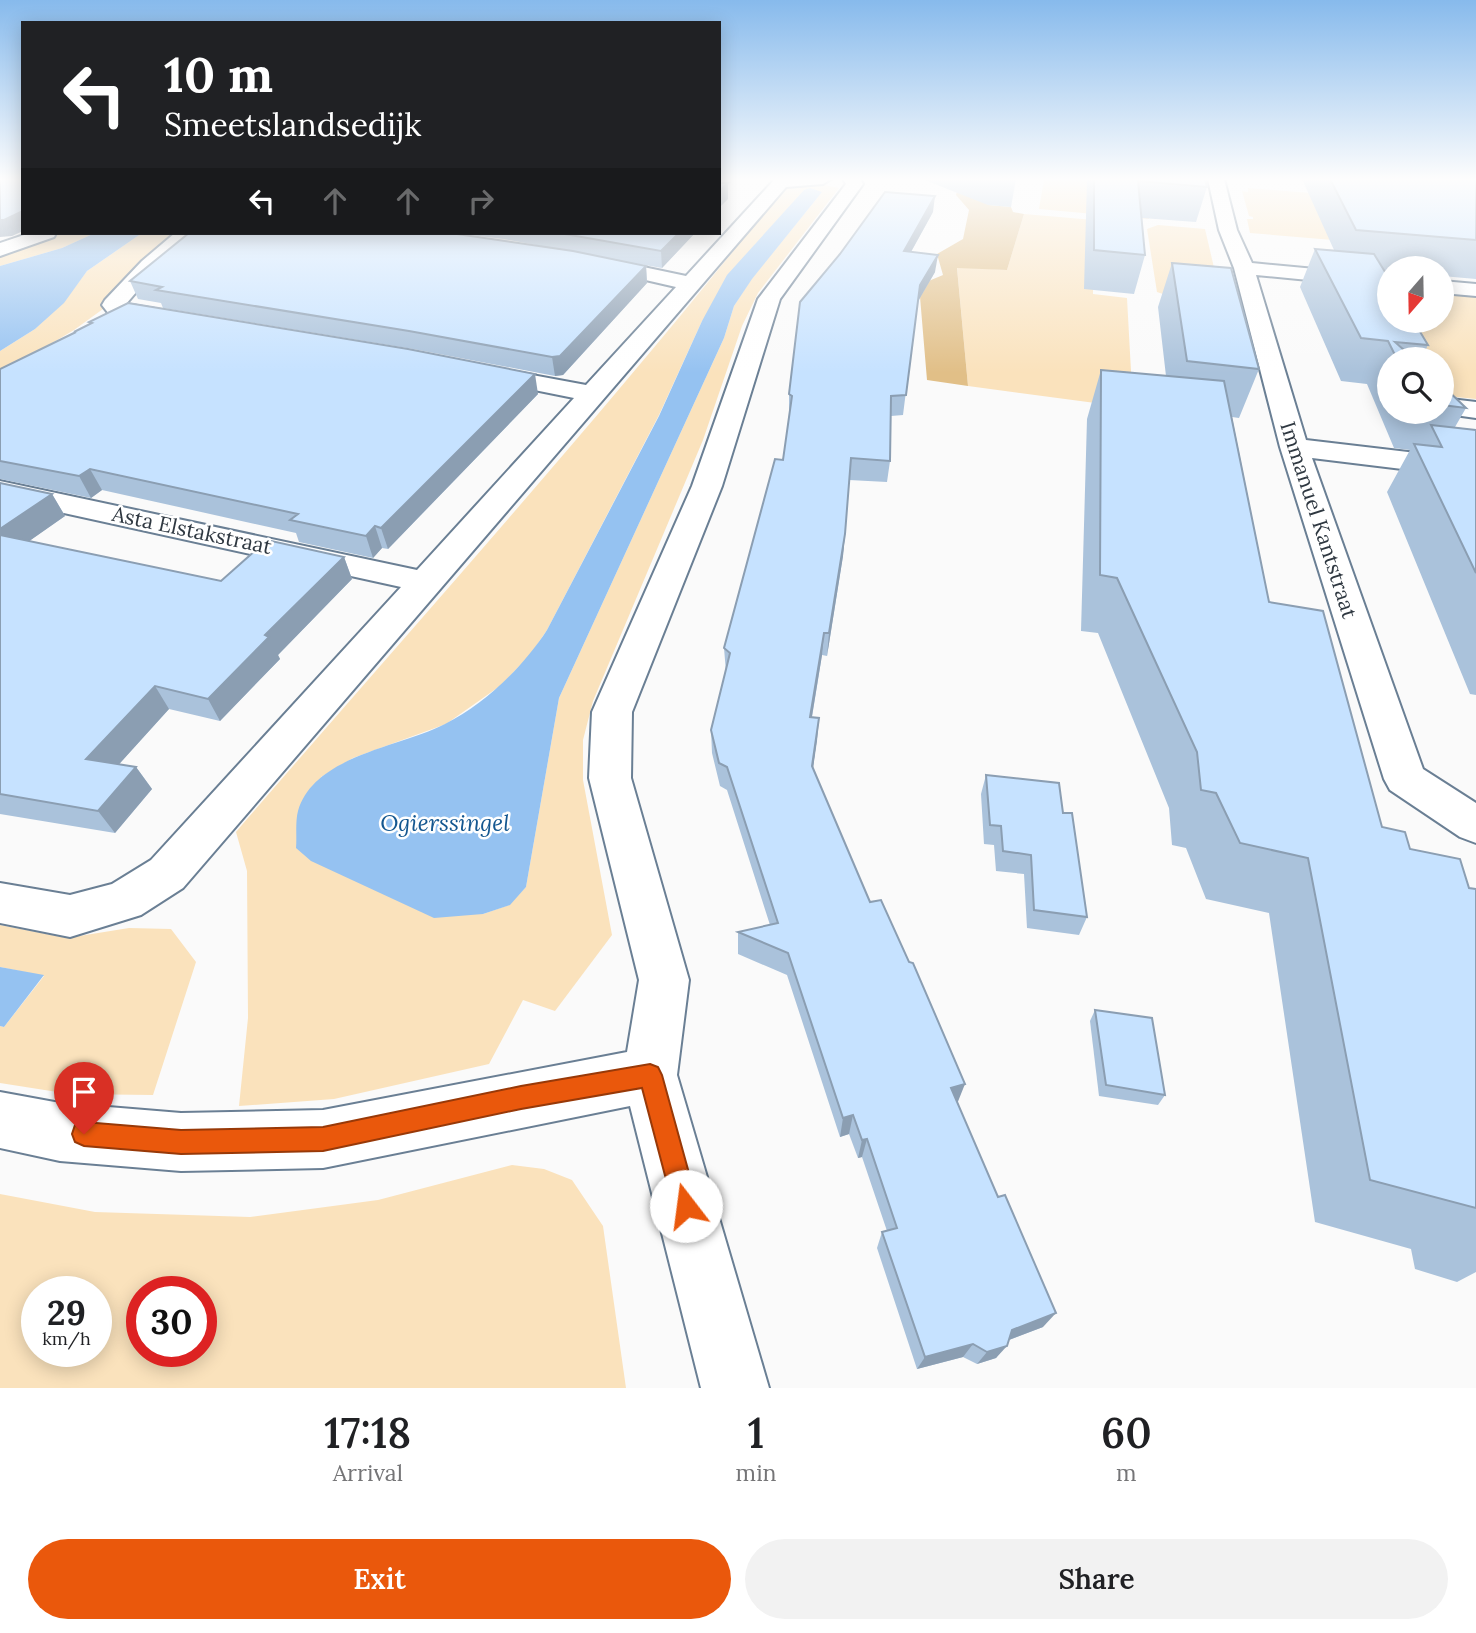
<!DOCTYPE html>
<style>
body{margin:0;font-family:Lora,serif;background:#f2f2f2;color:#202124;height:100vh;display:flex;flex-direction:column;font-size:26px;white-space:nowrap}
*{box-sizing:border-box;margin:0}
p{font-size:23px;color:#757577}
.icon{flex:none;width:38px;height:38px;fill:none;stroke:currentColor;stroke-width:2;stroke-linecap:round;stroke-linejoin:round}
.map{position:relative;height:1388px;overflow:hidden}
.drawer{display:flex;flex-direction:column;background:#fff;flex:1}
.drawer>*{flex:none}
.guide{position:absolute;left:21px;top:21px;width:700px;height:214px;border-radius:0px;box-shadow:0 4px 18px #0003;background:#202124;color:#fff;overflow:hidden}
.needle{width:46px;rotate:200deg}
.buttons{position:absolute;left:1377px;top:256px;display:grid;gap:14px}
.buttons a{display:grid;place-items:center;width:77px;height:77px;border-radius:50%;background:#fff;box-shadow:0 4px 18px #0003;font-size:35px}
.speed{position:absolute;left:21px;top:1276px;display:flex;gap:14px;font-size:35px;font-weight:700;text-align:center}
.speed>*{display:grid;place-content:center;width:91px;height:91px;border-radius:50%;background:#fff;box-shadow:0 4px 18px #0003;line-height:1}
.speed small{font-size:18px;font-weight:400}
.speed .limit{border:10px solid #d22;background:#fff;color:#111}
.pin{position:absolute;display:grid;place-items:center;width:60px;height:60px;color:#fff;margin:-72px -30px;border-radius:50% 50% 50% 0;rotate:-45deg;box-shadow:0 0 7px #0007}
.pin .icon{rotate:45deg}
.me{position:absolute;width:77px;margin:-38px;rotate:345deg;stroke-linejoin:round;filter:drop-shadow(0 0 5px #0008)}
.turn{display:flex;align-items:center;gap:24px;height:147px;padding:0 28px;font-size:32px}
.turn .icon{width:91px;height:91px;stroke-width:2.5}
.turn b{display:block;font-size:49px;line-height:60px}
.lanes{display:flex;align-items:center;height:66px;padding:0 28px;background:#0003;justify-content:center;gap:35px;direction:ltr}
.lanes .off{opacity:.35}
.eta{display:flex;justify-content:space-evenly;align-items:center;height:119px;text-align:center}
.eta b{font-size:42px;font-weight:600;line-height:49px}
.button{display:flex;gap:14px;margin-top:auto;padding:14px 28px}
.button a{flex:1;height:80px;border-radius:42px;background:#ea580c;color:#fff;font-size:28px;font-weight:600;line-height:80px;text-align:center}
.button a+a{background:#f2f2f2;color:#202124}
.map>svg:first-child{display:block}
.green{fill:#fae2bc;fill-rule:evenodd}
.forest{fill:#e1bf87}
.water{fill:#95c2f1}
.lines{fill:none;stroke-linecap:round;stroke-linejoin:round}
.street-casing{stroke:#6a7f94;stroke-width:4}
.street{fill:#fff;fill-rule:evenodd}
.wall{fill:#aac2db;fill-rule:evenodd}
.shaded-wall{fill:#8b9eb2}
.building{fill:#c6e2ff;stroke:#8b9eb2;stroke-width:2}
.route{fill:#ea580c;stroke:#983908;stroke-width:2}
.labels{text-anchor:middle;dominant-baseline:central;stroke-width:5;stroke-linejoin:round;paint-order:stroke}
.street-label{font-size:21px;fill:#2f3841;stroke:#fff}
.water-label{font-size:23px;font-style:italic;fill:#145790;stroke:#fff}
</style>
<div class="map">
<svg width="1476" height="1388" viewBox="0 0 1476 1388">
<rect width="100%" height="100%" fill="#fafafa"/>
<g class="green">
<path d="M 1044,179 L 1145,179 L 1149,219 L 1039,209 Z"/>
<path d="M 820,184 L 839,188 L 758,293 L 742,326 L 703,440 L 593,701 L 583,740 L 583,780 L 612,935 L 555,1011 L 523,1000 L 489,1064 L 334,1099 L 239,1106 L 248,1018 L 247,871 L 236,832 C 419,619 608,411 781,191 L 793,185 ZM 822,192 L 752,278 L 734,306 L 724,338 L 559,698 L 526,887 L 509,905 L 483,914 L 321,777 L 353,758 L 446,724 L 500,686 L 530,655 L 547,630 L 659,415 L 702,321 Z"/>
<path d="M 1248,188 L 1476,206 L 1476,252 L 1250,233 L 1247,219 L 1253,219 L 1253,217 L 1249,216 L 1242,191 L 1248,192 Z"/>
<path d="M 1024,214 L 1094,220 L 1093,294 L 1127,298 L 1133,408 L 968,386 L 957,267 L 1007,270 Z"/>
<path d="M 1158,225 L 1205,229 L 1222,302 L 1172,297 L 1157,292 L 1147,229 Z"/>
<path d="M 54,233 L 95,233 L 62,248 L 0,266 L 0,253 Z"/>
<path d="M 142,233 L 180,233 L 139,269 L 103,309 L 74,330 L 0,374 L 0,351 L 35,329 L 63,303 L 87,271 Z"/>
<path d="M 1442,292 L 1476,295 L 1476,399 L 1446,396 L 1442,389 L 1442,359 L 1425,359 L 1403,320 L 1442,320 Z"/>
<path d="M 0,925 L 67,938 L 129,928 L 171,929 L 196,962 L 153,1095 L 70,1094 L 0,1083 L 0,1026 L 4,1027 L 44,976 L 0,967 Z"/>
<path d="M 512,1165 L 544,1169 L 572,1180 L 603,1226 L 626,1388 L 0,1388 L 0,1194 L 95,1212 L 250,1217 L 378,1200 ZM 37,1292 L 96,1292 L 96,1351 L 37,1351 ZM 142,1292 L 201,1292 L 201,1351 L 142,1351 Z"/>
</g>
<path class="forest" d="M 960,179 L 988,205 L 1011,207 L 1013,212 L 1024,214 L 1007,270 L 957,268 L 968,386 L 927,380 L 919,285 L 943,275 L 937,254 L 963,239 L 969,210 L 956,195 Z"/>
<g class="water">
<path d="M 810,188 L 822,192 L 752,279 L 734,306 L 724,338 L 559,698 L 526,887 L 510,905 L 483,914 L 434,918 L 311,861 L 296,848 C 297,837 295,822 298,811 C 314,755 401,747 445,724 C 485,704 523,667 547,630 L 659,416 L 702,321 L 727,275 L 804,190 Z"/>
<path d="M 95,233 L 142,233 L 87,271 L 64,303 L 35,329 L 0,351 L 0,266 L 62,248 Z"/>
<path d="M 0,967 L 44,975 L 4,1027 L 0,1026 Z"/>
</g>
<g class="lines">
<defs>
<g id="street">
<path d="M 775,179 L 831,179 L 823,184 L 786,187 L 183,888 L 141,915 L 70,937 L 0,923 L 0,883 L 70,895 L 112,884 L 151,860 L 401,587 L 0,499 L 0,481 L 417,570 L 574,398 L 475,378 L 472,373 L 475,368 L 484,366 L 586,385 L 676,287 L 589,267 L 586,263 L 589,259 L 596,257 L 686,276 Z"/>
<path d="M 843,179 L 860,179 L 863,184 L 780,299 L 722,486 L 632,712 L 631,778 L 689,980 L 677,1075 L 769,1388 L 701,1388 L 630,1106 L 323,1168 L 181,1171 L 60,1161 L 0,1148 L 0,1092 L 60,1103 L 181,1113 L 323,1110 L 627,1052 L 639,980 L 589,778 L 592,712 L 692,486 L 758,299 L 846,184 Z"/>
<path d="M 1208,179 L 1224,179 L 1237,230 L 1252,263 L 1390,276 L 1390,288 L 1256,275 L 1306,440 L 1476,460 L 1476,478 L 1312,458 L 1423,769 L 1476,803 L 1476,843 L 1460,837 L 1390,790 L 1384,779 L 1280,447 L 1234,268 L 1219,230 Z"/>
<path d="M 30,233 L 56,233 L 54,237 L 0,256 L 0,243 Z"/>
<path d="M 175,233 L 195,233 L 156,269 L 126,304 L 178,313 L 181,318 L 178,323 L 170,325 L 109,314 L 102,305 L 105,300 L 142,261 Z"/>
<path d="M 1442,281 L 1476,284 L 1476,296 L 1442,293 Z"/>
<path d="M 1442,398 L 1476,402 L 1476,418 L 1433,412 L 1442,411 Z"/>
</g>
</defs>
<use href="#street" class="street-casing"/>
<use href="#street" class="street"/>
</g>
<g class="wall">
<path d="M 922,179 L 1016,179 L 1011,207 L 988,205 Z"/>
<path d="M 1087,179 L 1205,179 L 1207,187 L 1196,222 L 1142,218 L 1145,255 L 1134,294 L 1084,289 Z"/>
<path d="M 1302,179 L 1476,179 L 1476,279 L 1442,276 L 1442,268 L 1390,268 L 1390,271 L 1384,271 L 1428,345 L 1421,359 L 1390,359 L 1390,411 L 1442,411 L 1442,385 L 1466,408 L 1455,427 L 1476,430 L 1476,695 L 1470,694 L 1387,492 L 1410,450 L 1394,448 L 1367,384 L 1341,381 L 1300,287 L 1315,249 L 1334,250 Z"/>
<path d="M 933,212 L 911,252 L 935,272 L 917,303 L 903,415 L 891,416 L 890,461 L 887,482 L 849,480 L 843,556 L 827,656 L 822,655 L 812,717 L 819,718 L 813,768 L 870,902 L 958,1103 L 1043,1327 L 1009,1340 L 996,1358 L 977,1364 L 963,1357 L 917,1369 L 877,1248 L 882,1232 L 887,1231 L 862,1157 L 858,1158 L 849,1134 L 840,1137 L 787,975 L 738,954 L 738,932 L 770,925 L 727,790 L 720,786 L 712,753 L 711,730 L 726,672 L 724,648 L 783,460 L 789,415 L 789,394 Z"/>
<path d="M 189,233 L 695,233 L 662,268 L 610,259 L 646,266 L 647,283 L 563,375 L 555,376 L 413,349 L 163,308 L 161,303 L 138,299 L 130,281 ZM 462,234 L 504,239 L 552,248 Z"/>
<path d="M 1172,263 L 1259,369 L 1239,418 L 1232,417 L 1269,602 L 1382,827 L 1410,849 L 1469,888 L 1476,889 L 1476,1272 L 1457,1282 L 1415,1269 L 1411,1249 L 1315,1222 L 1269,913 L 1206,899 L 1186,848 L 1172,845 L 1169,808 L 1098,633 L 1081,631 L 1087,419 L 1101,370 L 1166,376 L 1158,307 Z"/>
<path d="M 89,322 L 538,394 L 388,549 L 382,548 L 373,558 L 299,542 L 296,533 L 102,490 L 91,498 L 0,479 L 0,369 L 74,333 L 74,332 L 90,324 Z"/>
<path d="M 0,483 L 52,494 L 65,516 L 29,541 L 221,581 L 344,557 L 352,579 L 278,655 L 280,659 L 220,721 L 169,709 L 119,764 L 136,767 L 152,789 L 115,833 L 0,814 Z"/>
<path d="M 986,775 L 1063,813 L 1087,917 L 1079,935 L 1027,928 L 1024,874 L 996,871 L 994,845 L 984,844 L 981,794 Z"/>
<path d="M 1095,1010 L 1165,1095 L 1158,1105 L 1099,1096 L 1090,1021 Z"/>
</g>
<g class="shaded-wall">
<path d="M 728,183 L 728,199 L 719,208 L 719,192 Z"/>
<path d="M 935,196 L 933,212 L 902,268 L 904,251 Z"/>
<path d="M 23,211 L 23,231 L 12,236 L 0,237 L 0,220 Z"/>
<path d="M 679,233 L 695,233 L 662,268 L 661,251 Z"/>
<path d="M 938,255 L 935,272 L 917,303 L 920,285 Z"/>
<path d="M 646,266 L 647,283 L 563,375 L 555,376 L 552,357 Z"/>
<path d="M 535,374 L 538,394 L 388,549 L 381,528 Z"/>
<path d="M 90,469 L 102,490 L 91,498 L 79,476 Z"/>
<path d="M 52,494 L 65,516 L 8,556 L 0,544 L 0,529 Z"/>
<path d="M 375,526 L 382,548 L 373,558 L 366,536 Z"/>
<path d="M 845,534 L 843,556 L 827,656 L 829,633 Z"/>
<path d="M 344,557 L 352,579 L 278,655 L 280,659 L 220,721 L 208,699 L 265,635 Z"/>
<path d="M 824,633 L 822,655 L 808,740 L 810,717 Z"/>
<path d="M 155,686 L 169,709 L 103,782 L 86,759 Z"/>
<path d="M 819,718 L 817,741 L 810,789 L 812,766 Z"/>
<path d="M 136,767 L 152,789 L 115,833 L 98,811 Z"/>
<path d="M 965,1084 L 957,1104 L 951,1088 Z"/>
<path d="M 853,1115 L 849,1134 L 840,1137 L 843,1118 Z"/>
<path d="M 867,1139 L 862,1157 L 858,1158 L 862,1140 Z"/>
<path d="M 1056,1313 L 1043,1327 L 1001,1343 L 1012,1330 Z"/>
<path d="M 973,1344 L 963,1357 L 917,1369 L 925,1357 Z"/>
<path d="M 1007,1346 L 996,1358 L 977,1364 L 987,1352 Z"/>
</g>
<g class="building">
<path d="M 0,179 L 23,179 L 23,211 L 4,220 L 0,220 Z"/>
<path d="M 1094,179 L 1205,179 L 1207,187 L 1138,181 L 1145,255 L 1094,250 Z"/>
<path d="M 1330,179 L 1476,179 L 1476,240 L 1356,230 Z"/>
<path d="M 719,183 L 728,183 L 719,192 Z"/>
<path d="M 885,192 L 935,196 L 904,251 L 938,255 L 920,285 L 906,395 L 891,396 L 890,461 L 851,458 L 845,534 L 829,633 L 824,633 L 810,717 L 819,718 L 812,766 L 870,902 L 881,900 L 909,962 L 913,963 L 965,1084 L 951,1088 L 998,1197 L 1005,1195 L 1056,1313 L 1012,1330 L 1007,1346 L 987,1352 L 973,1344 L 925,1357 L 882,1232 L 897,1228 L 867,1139 L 862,1140 L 853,1115 L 843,1118 L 788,953 L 738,932 L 778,923 L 727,767 L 719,763 L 711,730 L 730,653 L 724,648 L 775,459 L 783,460 L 792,396 L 789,394 L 800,302 L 840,254 Z"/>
<path d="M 189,233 L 450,233 L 573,251 L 646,266 L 560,356 L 552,357 L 409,331 L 156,290 L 162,287 L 130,281 Z"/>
<path d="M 559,233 L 679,233 L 661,251 Z"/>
<path d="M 1315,249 L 1374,254 L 1390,280 L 1390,320 L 1413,320 L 1428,345 L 1395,342 L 1414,359 L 1397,359 L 1388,341 L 1361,338 Z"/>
<path d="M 1172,263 L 1231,268 L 1259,369 L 1187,361 Z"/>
<path d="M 128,303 L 408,349 L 535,374 L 381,528 L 375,526 L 366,536 L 290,520 L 298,514 L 90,469 L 79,476 L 0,461 L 0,369 L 76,332 L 74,332 L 92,323 L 89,322 Z"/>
<path d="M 1101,370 L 1224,381 L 1269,602 L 1323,611 L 1382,827 L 1405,832 L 1410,849 L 1460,859 L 1469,888 L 1476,889 L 1476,1208 L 1370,1180 L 1308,858 L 1240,843 L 1216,793 L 1201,790 L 1197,752 L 1117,578 L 1100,575 Z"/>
<path d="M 1442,385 L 1466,408 L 1442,405 Z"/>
<path d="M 1431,425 L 1476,430 L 1476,573 L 1414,444 L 1442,447 Z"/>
<path d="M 0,483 L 52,494 L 0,529 Z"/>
<path d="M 0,535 L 221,581 L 267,540 L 344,557 L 265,635 L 269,637 L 208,699 L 155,686 L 86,759 L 136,767 L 98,811 L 0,794 Z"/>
<path d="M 986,775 L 1059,783 L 1063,813 L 1072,813 L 1087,917 L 1034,910 L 1031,855 L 1003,851 L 1001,826 L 990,825 Z"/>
<path d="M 1095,1010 L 1152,1018 L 1165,1095 L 1106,1085 Z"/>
</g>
<linearGradient id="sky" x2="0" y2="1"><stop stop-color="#87baec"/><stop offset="0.48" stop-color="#fdfdfd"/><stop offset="1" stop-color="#fdfdfd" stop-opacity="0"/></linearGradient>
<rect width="1476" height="373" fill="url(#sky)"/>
<path class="route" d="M 650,1064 L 658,1067 L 662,1075 L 698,1206 L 694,1214 L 686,1218 L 677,1214 L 673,1206 L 642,1088 L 521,1109 L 323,1151 L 181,1154 L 84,1146 L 75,1142 L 72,1134 L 75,1125 L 84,1122 L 181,1130 L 323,1127 L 521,1086 Z"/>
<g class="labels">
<g class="street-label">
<text transform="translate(1319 520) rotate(72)">Immanuel Kantstraat</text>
<text transform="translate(192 530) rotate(12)">Asta Elstakstraat</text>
</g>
<g class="water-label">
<text x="445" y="822">Ogierssingel</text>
</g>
</g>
</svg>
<div class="buttons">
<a><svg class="needle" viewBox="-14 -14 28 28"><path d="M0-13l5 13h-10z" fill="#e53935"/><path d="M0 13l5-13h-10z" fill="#757577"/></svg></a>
<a><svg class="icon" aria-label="search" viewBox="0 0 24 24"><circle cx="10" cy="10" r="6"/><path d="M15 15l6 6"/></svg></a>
</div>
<div class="speed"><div>29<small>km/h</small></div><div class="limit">30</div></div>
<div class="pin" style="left:84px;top:1134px;background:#d93025"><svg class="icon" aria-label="arrive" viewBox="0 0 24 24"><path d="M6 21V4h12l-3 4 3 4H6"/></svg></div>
<svg class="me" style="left:686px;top:1206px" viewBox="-20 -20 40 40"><circle r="19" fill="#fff"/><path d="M0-13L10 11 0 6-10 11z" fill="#ea580c"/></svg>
<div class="guide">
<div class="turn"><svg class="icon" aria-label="left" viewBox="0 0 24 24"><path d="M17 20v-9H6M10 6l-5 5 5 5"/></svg><div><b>10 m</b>Smeetslandsedijk</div></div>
<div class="lanes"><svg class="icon" aria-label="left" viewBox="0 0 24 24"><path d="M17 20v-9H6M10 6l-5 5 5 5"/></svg><svg class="icon off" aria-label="ahead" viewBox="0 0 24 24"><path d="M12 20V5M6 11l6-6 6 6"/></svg><svg class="icon off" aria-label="ahead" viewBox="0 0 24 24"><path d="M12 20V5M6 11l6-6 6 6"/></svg><svg class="icon off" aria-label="right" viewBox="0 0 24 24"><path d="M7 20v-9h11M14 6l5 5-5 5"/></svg></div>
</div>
</div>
<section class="drawer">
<div class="eta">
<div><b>17:18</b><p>Arrival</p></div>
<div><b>1</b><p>min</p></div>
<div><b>60</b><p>m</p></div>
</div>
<div class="button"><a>Exit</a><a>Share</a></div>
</section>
